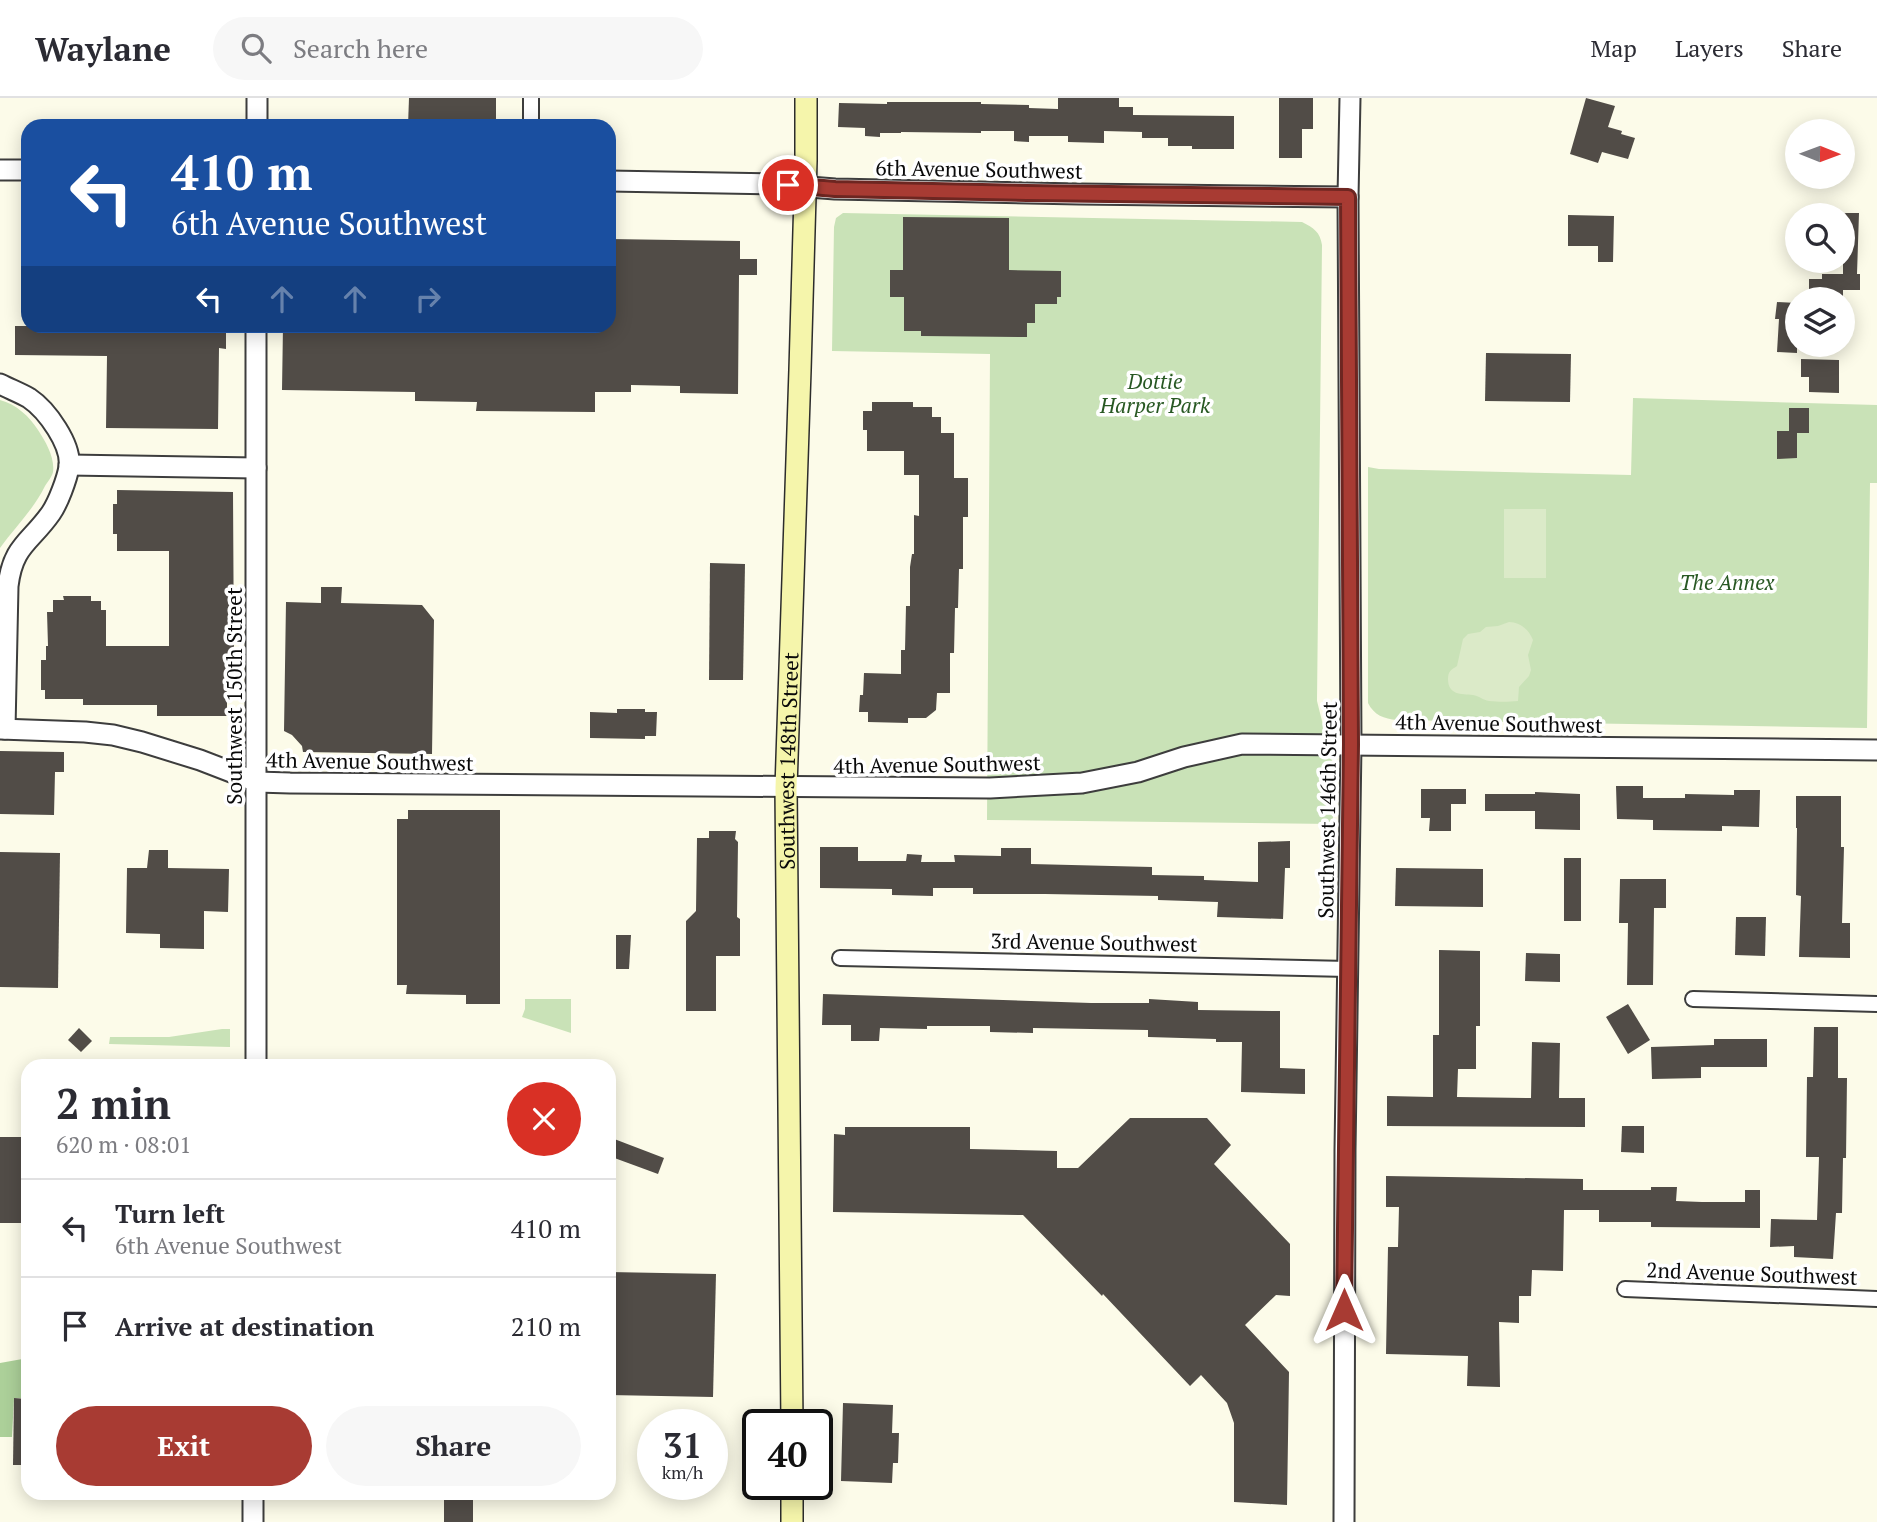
<!DOCTYPE html>
<meta charset="utf-8">
<style>
body{margin:0;font-family:"PT Serif",serif;background:#f7f7f7;color:#2b2b33;height:100vh;display:flex;flex-direction:column;font-size:26px;white-space:nowrap}
*{box-sizing:border-box;margin:0}
p{font-size:23px;color:#7c7c81}
.icon{flex:none;width:38px;height:38px;fill:none;stroke:currentColor;stroke-width:2;stroke-linecap:round;stroke-linejoin:round}
.map{position:relative;flex:1;overflow:hidden}
.sheet{position:absolute;left:21px;top:961px;width:595px;height:441px;display:flex;flex-direction:column;background:#fff;border-radius:21px;box-shadow:0 4px 18px #0003}
.sheet>*{flex:none}
.top-card{position:absolute;left:21px;top:21px;width:595px;height:214px;border-radius:21px;box-shadow:0 4px 18px #0003;background:#1a4fa0;color:#fff;overflow:hidden}
.needle{width:46px;rotate:91deg}
.tools{position:absolute;left:1785px;top:21px;display:grid;gap:14px}
.tools a{display:grid;place-items:center;width:70px;height:70px;border-radius:50%;background:#fff;box-shadow:0 4px 18px #0003;font-size:35px}
.speed{position:absolute;left:637px;top:1311px;display:flex;gap:14px;font-size:35px;font-weight:700;text-align:center}
.speed>*{display:grid;place-content:center;width:91px;height:91px;border-radius:50%;background:#fff;box-shadow:0 4px 18px #0003;line-height:1}
.speed small{font-size:18px;font-weight:400}
.speed .limit{border:4px solid #111;border-radius:10px;background:#fff;color:#111}
.pin{position:absolute;display:grid;place-items:center;width:60px;height:60px;color:#fff;margin:-30px;border:4px solid #fff;border-radius:50%;box-shadow:0 2px 7px #0007}
.me{position:absolute;width:77px;margin:-38px;rotate:0deg;stroke-linejoin:round;filter:drop-shadow(0 0 5px #0008)}
.turn{display:flex;align-items:center;gap:24px;height:147px;padding:0 35px;font-size:32px}
.turn .icon{width:91px;height:91px;stroke-width:2.5}
.turn b{display:block;font-size:49px;line-height:60px}
.lanes{display:flex;align-items:center;height:66px;padding:0 35px;background:#0003;justify-content:center;gap:35px;direction:ltr}
.lanes .off{opacity:.35}
.round{display:grid;place-items:center;flex:none;width:74px;height:74px;border-radius:37px;background:#f7f7f7}
.headline{display:flex;align-items:center;justify-content:space-between;height:119px;padding:0 35px}
h1{font-size:42px;font-weight:800;line-height:52px}
.primary-button{display:flex;gap:14px;margin-top:auto;padding:14px 35px}
.primary-button a{flex:1;height:80px;border-radius:42px;background:#a83b33;color:#fff;font-size:28px;font-weight:800;line-height:80px;text-align:center}
.primary-button a+a{background:#f7f7f7;color:#2b2b33}
ul{padding:0;list-style:none}
li{display:flex;align-items:center;gap:21px;height:98px;padding:0 35px;border-top:2px solid #e1e1e2}
li div{flex:1}
li b{display:block;font-size:26px}
li em{font-style:normal}
header{display:flex;align-items:center;gap:42px;box-sizing:border-box;height:98px;padding:0 35px;background:#fff;border-bottom:2px solid #e1e1e2}
header strong{font-size:33px}
nav{display:flex;gap:38px;margin-inline-start:auto;font-size:24px}
.search{width:490px;height:63px;background:#f7f7f7;display:flex;align-items:center;gap:18px;box-sizing:border-box;padding:0 24px;border-radius:38px;color:#7c7c81;font-size:26px}
.map>svg:first-child{display:block}
.green{fill:#c9e2b7}
.forest{fill:#acd099}
.pitch{fill:#dbeac8}
.building{fill:#514c47}
.lines{fill:none;stroke-linecap:round;stroke-linejoin:round}
.minor-casing{stroke:#3d3d3d;stroke-width:18}
.tertiary-casing{stroke:#3d3d3d;stroke-width:23}
.secondary-casing{stroke:#2c2c2c;stroke-width:24}
.minor{stroke:#fff;stroke-width:14}
.tertiary{stroke:#fff;stroke-width:19}
.secondary{stroke:#f5f5ab;stroke-width:21}
.route-casing{stroke:#6d2621;stroke-width:18}
.route{stroke:#a83b33;stroke-width:12}
.labels{text-anchor:middle;dominant-baseline:central;stroke-width:7;stroke-linejoin:round;paint-order:stroke}
.street-label{font-size:21px;fill:#0a0a0a;stroke:#fff}
.park-label{font-size:21px;font-style:italic;fill:#285823;stroke:#fff}
</style>
<header>
<strong>Waylane</strong>
<div class="search"><svg class="icon" aria-label="search" viewBox="0 0 24 24"><circle cx="10" cy="10" r="6"/><path d="M15 15l6 6"/></svg>Search here</div>
<nav><a>Map</a><a>Layers</a><a>Share</a></nav>
</header>
<div class="map">
<svg width="1877" height="1424" viewBox="0 0 1877 1424">
<rect width="100%" height="100%" fill="#fcfbe9"/>
<g class="green">
<path d="M 843,115 L 1302,124 C 1314,130 1320,134 1322,147 L 1317,603 L 1333,667 L 1333,726 L 987,722 L 990,256 L 832,253 L 834,129 L 836,120 Z"/>
<path d="M 1633,300 L 1877,307 L 1877,385 L 1870,385 L 1867,630 L 1397,622 C 1384,621 1374,617 1368,605 L 1368,369 L 1379,371 L 1631,377 Z"/>
<path d="M 0,302 C 16,306 30,319 38,332 C 46,344 55,360 53,374 C 52,379 48,383 45,388 C 34,411 15,429 0,450 Z"/>
<path d="M 525,901 L 571,901 L 571,935 L 522,919 L 525,911 Z"/>
<path d="M 222,931 L 230,931 L 230,949 L 109,946 L 110,939 L 169,939 Z"/>
<path d="M 181,961 L 229,962 L 229,968 L 164,968 Z"/>
</g>
<path class="forest" d="M 28,1260 L 28,1300 L 14,1300 L 12,1339 L 0,1339 L 0,1265 Z"/>
<g class="pitch">
<rect x="1504" y="411" width="42" height="69"/>
<path d="M 1509,524 C 1520,524 1529,532 1533,542 L 1528,557 L 1531,572 L 1529,578 L 1519,589 L 1518,603 C 1509,604 1498,604 1489,603 C 1483,602 1479,598 1473,597 C 1461,596 1448,597 1448,581 C 1448,573 1451,572 1457,568 L 1463,541 L 1468,536 L 1480,534 L 1486,529 L 1498,528 Z"/>
</g>
<g class="building">
<path d="M 409,0 L 496,0 L 496,28 L 408,28 Z"/>
<path d="M 1058,0 L 1119,0 L 1119,9 L 1133,9 L 1133,17 L 1234,18 L 1234,51 L 1192,51 L 1192,48 L 1168,48 L 1168,40 L 1142,40 L 1142,34 L 1104,33 L 1104,45 L 1068,44 L 1068,38 L 1029,38 L 1029,44 L 1014,43 L 1014,33 L 981,33 L 981,35 L 901,34 L 901,35 L 880,35 L 880,39 L 865,38 L 865,30 L 838,29 L 839,5 L 887,6 L 887,4 L 981,4 L 981,6 L 1029,7 L 1029,10 L 1058,11 Z"/>
<path d="M 1279,0 L 1313,0 L 1313,31 L 1302,31 L 1302,60 L 1279,60 Z"/>
<path d="M 1586,0 L 1615,8 L 1608,29 L 1622,33 L 1621,36 L 1635,40 L 1628,61 L 1602,54 L 1598,65 L 1570,56 Z"/>
<path d="M 1843,115 L 1859,115 L 1857,176 L 1860,176 L 1860,192 L 1843,192 L 1843,201 L 1809,201 L 1809,181 L 1822,181 L 1822,176 L 1843,176 Z"/>
<path d="M 1568,117 L 1614,118 L 1613,164 L 1598,164 L 1598,148 L 1568,148 Z"/>
<path d="M 903,119 L 1009,120 L 1009,172 L 1061,173 L 1061,199 L 1057,199 L 1057,206 L 1035,206 L 1035,225 L 1027,225 L 1027,239 L 921,238 L 921,233 L 904,233 L 904,199 L 890,199 L 890,172 L 903,172 Z"/>
<path d="M 609,141 L 740,143 L 740,161 L 757,161 L 757,177 L 739,177 L 738,296 L 680,295 L 680,288 L 631,287 L 631,294 L 595,294 L 595,314 L 476,313 L 477,304 L 415,303 L 415,294 L 282,292 L 283,228 L 609,228 Z"/>
<path d="M 1777,204 L 1797,205 L 1797,255 L 1777,254 L 1779,221 L 1775,221 Z"/>
<path d="M 15,228 L 226,228 L 226,251 L 219,250 L 218,331 L 106,330 L 107,258 L 15,257 Z"/>
<path d="M 1486,255 L 1571,256 L 1570,304 L 1485,303 Z"/>
<path d="M 1801,261 L 1839,262 L 1839,295 L 1809,294 L 1809,279 L 1801,279 Z"/>
<path d="M 872,304 L 913,304 L 913,309 L 932,309 L 932,319 L 941,319 L 941,335 L 954,335 L 954,380 L 968,380 L 968,419 L 963,419 L 963,471 L 959,471 L 958,510 L 955,510 L 954,555 L 950,555 L 950,595 L 937,595 L 936,612 L 926,620 L 908,620 L 908,625 L 868,624 L 868,614 L 859,614 L 860,597 L 863,597 L 864,575 L 901,576 L 901,552 L 905,552 L 906,508 L 910,508 L 910,469 L 912,456 L 914,456 L 914,417 L 919,418 L 919,377 L 904,377 L 904,353 L 867,353 L 867,332 L 863,332 L 863,313 L 872,313 Z"/>
<path d="M 1789,310 L 1809,310 L 1809,335 L 1797,335 L 1797,360 L 1777,361 L 1777,333 L 1789,333 Z"/>
<path d="M 117,392 L 233,394 L 234,570 L 227,570 L 227,618 L 157,618 L 157,607 L 83,607 L 83,601 L 45,601 L 45,592 L 41,592 L 41,562 L 46,562 L 46,548 L 48,548 L 47,514 L 53,514 L 53,502 L 64,502 L 63,498 L 91,498 L 91,503 L 101,503 L 101,512 L 106,512 L 106,548 L 169,548 L 169,453 L 117,453 L 117,436 L 113,436 L 113,406 L 117,406 Z"/>
<path d="M 710,465 L 745,466 L 743,582 L 709,582 Z"/>
<path d="M 321,489 L 342,489 L 341,505 L 422,507 L 434,522 L 432,656 L 303,654 L 302,648 L 292,637 L 284,633 L 286,504 L 321,505 Z"/>
<path d="M 617,611 L 645,611 L 645,614 L 657,614 L 656,638 L 645,638 L 645,641 L 590,640 L 590,614 L 617,615 Z"/>
<path d="M 0,653 L 64,654 L 64,674 L 55,674 L 54,717 L 0,716 Z"/>
<path d="M 1616,688 L 1643,688 L 1643,700 L 1685,700 L 1685,696 L 1734,697 L 1734,692 L 1760,692 L 1759,729 L 1722,728 L 1722,733 L 1653,732 L 1653,722 L 1617,721 Z"/>
<path d="M 1421,691 L 1466,691 L 1466,706 L 1451,706 L 1451,733 L 1429,733 L 1430,720 L 1421,720 Z"/>
<path d="M 1535,694 L 1580,696 L 1580,732 L 1535,731 L 1535,713 L 1485,713 L 1485,696 L 1535,696 Z"/>
<path d="M 1796,698 L 1841,698 L 1841,749 L 1844,749 L 1842,825 L 1850,825 L 1850,860 L 1799,859 L 1801,798 L 1796,797 L 1797,730 L 1796,730 Z"/>
<path d="M 408,712 L 500,712 L 500,906 L 466,906 L 466,897 L 406,896 L 407,887 L 397,887 L 397,721 L 408,721 Z"/>
<path d="M 709,733 L 736,733 L 735,741 L 738,744 L 737,819 L 740,821 L 740,858 L 716,858 L 716,913 L 686,913 L 686,823 L 696,813 L 697,740 L 709,740 Z"/>
<path d="M 1290,743 L 1290,770 L 1285,770 L 1283,821 L 1217,819 L 1218,804 L 1158,802 L 1158,798 L 1045,796 L 973,796 L 973,790 L 933,790 L 933,798 L 892,797 L 892,791 L 820,790 L 820,749 L 858,749 L 858,763 L 906,763 L 907,756 L 922,757 L 921,764 L 955,764 L 954,757 L 1001,758 L 1001,750 L 1031,750 L 1031,766 L 1152,769 L 1152,777 L 1204,778 L 1204,782 L 1258,784 L 1258,744 Z"/>
<path d="M 149,752 L 168,752 L 168,770 L 229,771 L 228,814 L 204,813 L 204,851 L 160,850 L 160,836 L 126,835 L 127,770 L 147,770 Z"/>
<path d="M 0,754 L 60,755 L 58,890 L 0,889 Z"/>
<rect x="1564" y="760" width="17" height="63"/>
<path d="M 1396,770 L 1483,771 L 1483,809 L 1395,808 Z"/>
<path d="M 1620,781 L 1666,781 L 1666,810 L 1654,810 L 1653,887 L 1627,887 L 1628,825 L 1619,825 Z"/>
<path d="M 1736,819 L 1766,819 L 1765,858 L 1735,857 Z"/>
<path d="M 616,837 L 631,837 L 629,871 L 616,871 Z"/>
<path d="M 1439,852 L 1480,853 L 1480,928 L 1476,928 L 1476,971 L 1458,971 L 1457,999 L 1531,1000 L 1532,944 L 1560,945 L 1559,1000 L 1585,1000 L 1585,1029 L 1387,1028 L 1387,998 L 1433,999 L 1433,937 L 1439,937 Z"/>
<path d="M 1526,855 L 1560,856 L 1560,884 L 1525,883 Z"/>
<path d="M 823,896 L 1091,905 L 1149,905 L 1149,901 L 1198,904 L 1198,912 L 1280,913 L 1280,970 L 1305,971 L 1305,996 L 1241,994 L 1242,944 L 1216,944 L 1216,941 L 1148,939 L 1148,932 L 1033,930 L 1033,935 L 990,934 L 990,928 L 927,928 L 927,931 L 880,930 L 879,943 L 851,943 L 851,927 L 822,927 Z"/>
<path d="M 1628,906 L 1650,942 L 1628,956 L 1606,919 Z"/>
<path d="M 1814,929 L 1838,929 L 1838,980 L 1847,980 L 1846,1060 L 1843,1060 L 1842,1115 L 1836,1115 L 1833,1161 L 1794,1159 L 1794,1148 L 1770,1149 L 1771,1121 L 1817,1122 L 1819,1059 L 1806,1059 L 1807,979 L 1813,979 Z"/>
<path d="M 79,930 L 92,943 L 81,954 L 68,942 Z"/>
<path d="M 1714,941 L 1767,941 L 1767,969 L 1701,969 L 1701,980 L 1652,981 L 1651,949 L 1714,947 Z"/>
<path d="M 1130,1020 L 1207,1020 L 1231,1047 L 1214,1066 L 1290,1146 L 1290,1198 L 1276,1197 L 1245,1227 L 1289,1274 L 1287,1407 L 1234,1404 L 1234,1325 L 1227,1305 L 1201,1277 L 1190,1288 L 1103,1196 L 1102,1198 L 1023,1117 L 833,1114 L 834,1036 L 845,1037 L 845,1029 L 970,1029 L 970,1051 L 1057,1053 L 1057,1070 L 1078,1070 Z"/>
<path d="M 1622,1028 L 1644,1028 L 1644,1055 L 1621,1054 Z"/>
<rect x="0" y="1039" width="28" height="86"/>
<path d="M 609,1039 L 664,1060 L 658,1076 L 609,1058 Z"/>
<path d="M 1386,1078 L 1583,1081 L 1583,1092 L 1651,1092 L 1651,1089 L 1677,1089 L 1676,1103 L 1702,1104 L 1745,1104 L 1745,1092 L 1760,1092 L 1760,1130 L 1651,1129 L 1651,1124 L 1599,1124 L 1599,1112 L 1564,1112 L 1563,1173 L 1532,1172 L 1531,1198 L 1519,1198 L 1519,1225 L 1499,1224 L 1500,1289 L 1467,1288 L 1468,1258 L 1386,1256 L 1388,1149 L 1398,1149 L 1399,1109 L 1386,1109 Z"/>
<path d="M 609,1174 L 716,1176 L 713,1299 L 609,1297 Z"/>
<path d="M 14,1300 L 28,1301 L 28,1367 L 13,1367 Z"/>
<path d="M 843,1305 L 893,1307 L 892,1335 L 899,1335 L 898,1365 L 893,1365 L 892,1385 L 841,1383 Z"/>
<rect x="444" y="1402" width="29" height="22"/>
</g>
<g class="lines">
<defs>
<g id="minor">
<path d="M 531,28 L 531,0"/>
<path d="M 840,860 L 1348,871"/>
<path d="M 1693,901 L 1877,906"/>
<path d="M 1625,1191 L 1877,1201"/>
</g>
<g id="tertiary">
<path d="M 257,28 L 257,0"/>
<path d="M 0,72 L 28,72"/>
<path d="M 609,83 L 771,86 L 835,91 L 1079,96 L 1348,99"/>
<path d="M 0,286 C 10,291 20,295 29,300 C 47,312 72,347 69,369 C 67,381 58,405 51,415 C 30,445 13,447 8,488 L 5,631"/>
<path d="M 69,367 L 256,370"/>
<path d="M 0,631 L 85,634 L 113,637 L 142,644 L 200,662 L 257,684 L 290,685 L 990,690 L 1082,685 L 1138,674 L 1184,659 L 1242,646 L 1877,652"/>
<path d="M 256,968 L 256,228"/>
<path d="M 253,1424 L 253,1395"/>
<path d="M 1344,1424 L 1345,1053 L 1351,646 L 1348,99 L 1350,0"/>
</g>
<g id="secondary">
<path id="s1" d="M 792,1326 L 786,690 L 800,272 L 806,63 L 806,0"/>
<path d="M 792,1386 L 792,1424"/>
</g>
</defs>
<use href="#minor" class="minor-casing"/>
<use href="#tertiary" class="tertiary-casing"/>
<use href="#secondary" class="secondary-casing"/>
<use href="#minor" class="minor"/>
<use href="#tertiary" class="tertiary"/>
<use href="#secondary" class="secondary"/>
</g>
<g class="lines">
<defs>
<path id="route" d="M 788,87 L 835,91 L 1027,95 L 1348,99 L 1351,646 L 1344,1212"/>
</defs>
<use href="#route" class="route-casing"/>
<use href="#route" class="route"/>
</g>
<g class="labels">
<g class="street-label">
<text transform="translate(979 71) rotate(1)">6th Avenue Southwest</text>
<text transform="translate(234 598) rotate(-90)">Southwest 150th Street</text>
<text transform="translate(1499 625) rotate(1)">4th Avenue Southwest</text>
<text transform="translate(370 663) rotate(1)">4th Avenue Southwest</text>
<text stroke="none"><textPath href="#s1" startOffset="663">Southwest 148th Street</textPath></text>
<text transform="translate(937 666) rotate(-1)">4th Avenue Southwest</text>
<text transform="translate(1327 712) rotate(-89)">Southwest 146th Street</text>
<text transform="translate(1094 844) rotate(1)">3rd Avenue Southwest</text>
<text transform="translate(1752 1175) rotate(2)">2nd Avenue Southwest</text>
</g>
<g class="park-label">
<text x="1155" y="283">Dottie<tspan x="1155" dy="24">Harper Park</tspan></text>
<text x="1727" y="484">The Annex</text>
</g>
</g>
</svg>
<div class="tools">
<a><svg class="needle" viewBox="-14 -14 28 28"><path d="M0-13l5 13h-10z" fill="#e53935"/><path d="M0 13l5-13h-10z" fill="#7c7c81"/></svg></a>
<a><svg class="icon" aria-label="search" viewBox="0 0 24 24"><circle cx="10" cy="10" r="6"/><path d="M15 15l6 6"/></svg></a>
<a><svg class="icon" aria-label="layers" viewBox="0 0 24 24"><path d="M12 4l9 5-9 5-9-5zM3 14l9 5 9-5"/></svg></a>
</div>
<div class="speed"><div>31<small>km/h</small></div><div class="limit">40</div></div>
<div class="pin" style="left:788px;top:87px;background:#d93025"><svg class="icon" aria-label="arrive" viewBox="0 0 24 24"><path d="M6 21V4h12l-3 4 3 4H6"/></svg></div>
<svg class="me" style="left:1344px;top:1212px" viewBox="-20 -20 40 40"><path d="M0-17L14 15 0 8-14 15z" fill="#a83b33" stroke="#fff" stroke-width="4"/></svg>
<div class="top-card">
<div class="turn"><svg class="icon" aria-label="left" viewBox="0 0 24 24"><path d="M17 20v-9H6M10 6l-5 5 5 5"/></svg><div><b>410 m</b>6th Avenue Southwest</div></div>
<div class="lanes"><svg class="icon" aria-label="left" viewBox="0 0 24 24"><path d="M17 20v-9H6M10 6l-5 5 5 5"/></svg><svg class="icon off" aria-label="ahead" viewBox="0 0 24 24"><path d="M12 20V5M6 11l6-6 6 6"/></svg><svg class="icon off" aria-label="ahead" viewBox="0 0 24 24"><path d="M12 20V5M6 11l6-6 6 6"/></svg><svg class="icon off" aria-label="right" viewBox="0 0 24 24"><path d="M7 20v-9h11M14 6l5 5-5 5"/></svg></div>
</div>
<section class="sheet">
<div class="headline"><div><h1>2 min</h1><p>620 m · 08:01</p></div><a class="round" style="background:#d93025;color:#fff"><svg class="icon" aria-label="close" viewBox="0 0 24 24"><path d="M6 6l12 12M18 6L6 18"/></svg></a></div>
<ul>
<li><svg class="icon" aria-label="left" viewBox="0 0 24 24"><path d="M17 20v-9H6M10 6l-5 5 5 5"/></svg><div><b>Turn left</b><p>6th Avenue Southwest</p></div><em>410 m</em></li>
<li><svg class="icon" aria-label="arrive" viewBox="0 0 24 24"><path d="M6 21V4h12l-3 4 3 4H6"/></svg><div><b>Arrive at destination</b></div><em>210 m</em></li>
</ul>
<div class="primary-button"><a>Exit</a><a>Share</a></div>
</section>
</div>
